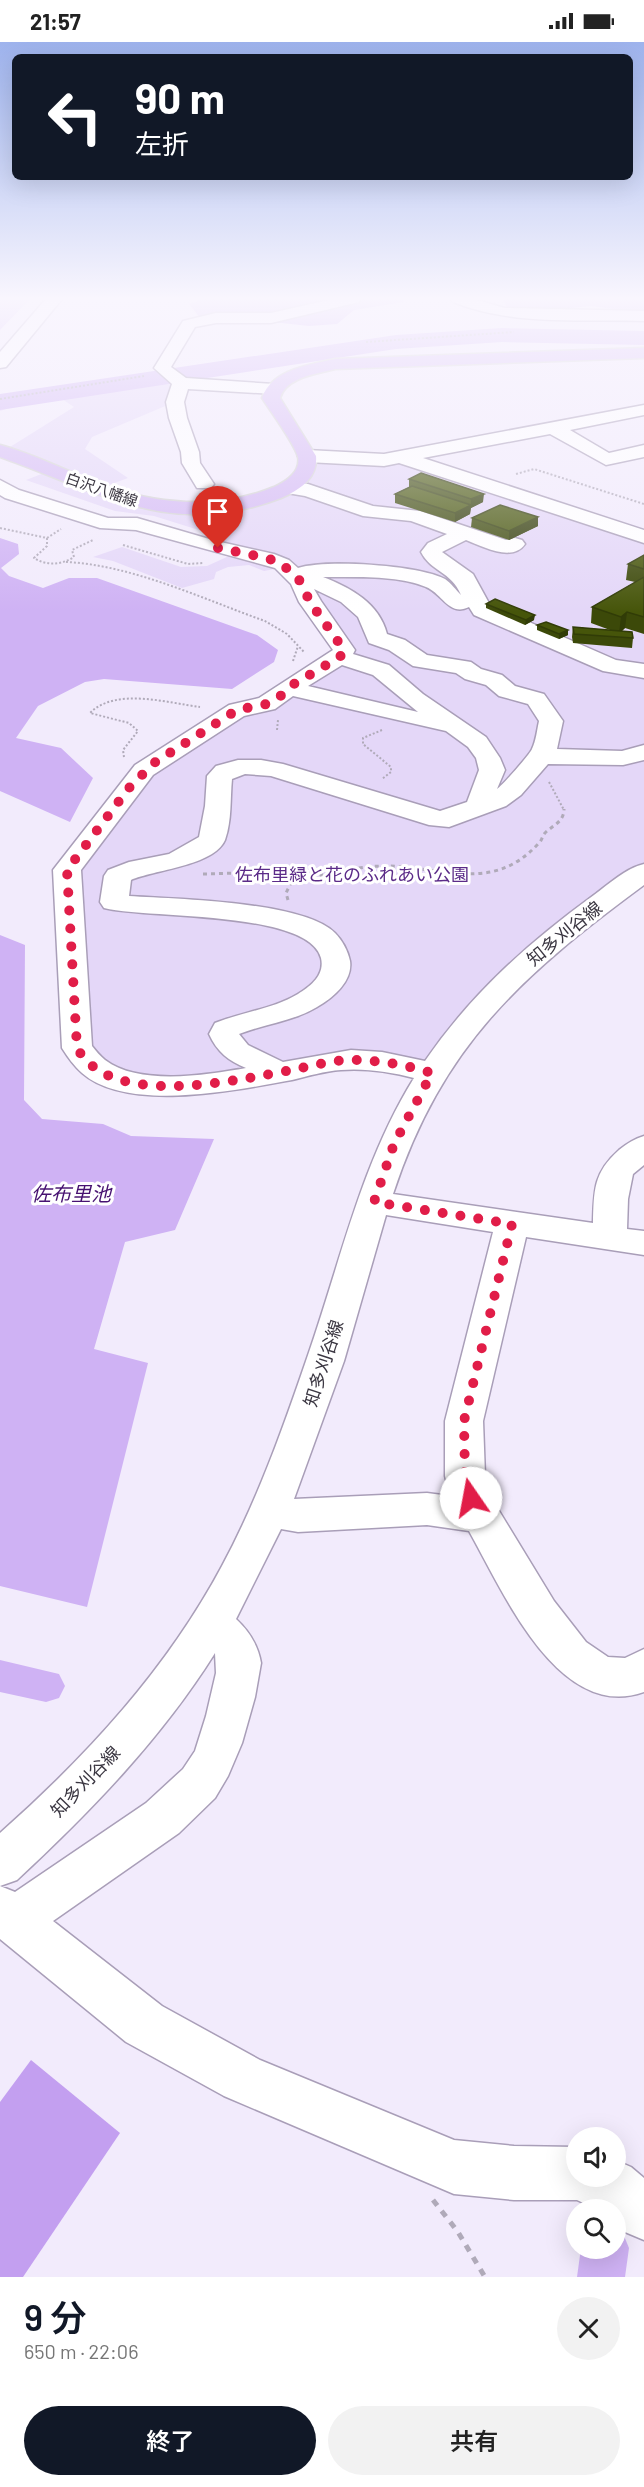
<!DOCTYPE html>
<html lang="ja">
<meta charset="utf-8">
<style>
body{margin:0;font-family:Barlow,"Noto Sans JP",sans-serif;background:#f2f2f2;color:#222;height:100vh;display:flex;flex-direction:column;font-size:22px;white-space:nowrap}
*{box-sizing:border-box;margin:0}
p{font-size:20px;color:#767676}
.icon{flex:none;width:33px;height:33px;fill:none;stroke:currentColor;stroke-width:2;stroke-linecap:round;stroke-linejoin:round}
.map{position:relative;height:2235px;overflow:hidden}
.details{display:flex;flex-direction:column;background:#fff;flex:1}
.details>*{flex:none}
.top-card{position:absolute;left:12px;top:12px;width:621px;height:126px;border-radius:9px;box-shadow:0 6px 24px #0002;background:#111827;color:#fff;overflow:hidden}
.controls{position:absolute;left:566px;top:2085px;display:grid;gap:12px}
.controls a{display:grid;place-items:center;width:60px;height:60px;border-radius:50%;background:#fff;box-shadow:0 6px 24px #0002;font-size:30px}
.pin{position:absolute;display:grid;place-items:center;width:51px;height:51px;color:#fff;margin:-62px -26px;border-radius:50% 50% 50% 0;rotate:-45deg;box-shadow:0 0 6px #0007}
.pin .icon{rotate:45deg}
.me{position:absolute;width:66px;margin:-33px;rotate:348deg;stroke-linejoin:round;filter:drop-shadow(0 0 4px #0008)}
.turn{display:flex;align-items:center;gap:21px;height:126px;padding:0 24px;font-size:27px}
.turn .icon{width:78px;height:78px;stroke-width:2.5}
.turn b{display:block;font-size:42px;line-height:51px}
.round{display:grid;place-items:center;flex:none;width:63px;height:63px;border-radius:32px;background:#f2f2f2}
.headline{display:flex;align-items:center;justify-content:space-between;height:102px;padding:0 24px}
h1{font-size:36px;font-weight:600;line-height:45px;color:#111827}
.primary-button{display:flex;gap:12px;margin-top:auto;padding:12px 24px}
.primary-button a{flex:1;height:69px;border-radius:36px;background:#111827;color:#fff;font-size:24px;font-weight:600;line-height:69px;text-align:center}
.primary-button a+a{background:#f2f2f2;color:#222}
.status{display:flex;justify-content:space-between;align-items:center;height:42px;padding:0 30px;background:#fff;direction:ltr}
.status svg{height:16px;fill:currentColor}
.map>svg:first-child{display:block}
.green{fill:#e4d7f8}
.forest{fill:#c39ff0}
.water{fill:#cfb2f4}
.lines{fill:none;stroke-linecap:round;stroke-linejoin:round}
.canal{fill:#cfb2f4;fill-rule:evenodd}
.river{fill:#cfb2f4;fill-rule:evenodd}
.minor-casing{stroke:#a99eb8;stroke-width:3}
.major-casing{stroke:#d4d3d5;stroke-width:3}
.path-far2{stroke:#b0aab9;stroke-width:2;stroke-dasharray:2 2;stroke-linecap:butt}
.path-far1{stroke:#b0aab9;stroke-width:3;stroke-dasharray:4 4;stroke-linecap:butt}
.path{stroke:#b0aab9;stroke-width:5;stroke-dasharray:7 7;stroke-linecap:butt}
.minor{fill:#fff;fill-rule:evenodd}
.major{fill:#d4b9f4;fill-rule:evenodd}
.wall{fill:#3c4909}
.shaded-wall{fill:#313c07}
.building{fill:#46550a;stroke:#313c07;stroke-width:1.5}
.route{stroke:#e11d48;stroke-width:10;stroke-dasharray:0 18}
.labels{text-anchor:middle;dominant-baseline:central;stroke-width:6;stroke-linejoin:round;paint-order:stroke}
.far-street-label{font-size:15px;fill:#3b3742;stroke:#fff}
.park-label{font-size:18px;fill:#5b2b88;stroke:#fff}
.street-label{font-size:18px;fill:#3b3742;stroke:#fff}
.water-label{font-size:20px;font-style:italic;fill:#471271;stroke:#fff}
</style>
<div class="status"><b>21:57</b><svg viewBox="0 0 49 12"><path d="M0 12V9h3v3zM5 12V6h3v6zM10 12V3h3v9zM15 12V0h3v12zM26 1h20v11H26zM47 4h2v5h-2z"/></svg></div>
<div class="map">
<svg width="644" height="2235" viewBox="0 0 644 2235">
<rect width="100%" height="100%" fill="#f2ebfc"/>
<path class="green" d="M 163,336 L 176,342 L 170,362 L 92,395 L 85,407 L 128,436 L 90,450 L 128,463 L 179,469 L 305,443 L 315,429 L 317,419 L 401,419 L 644,499 L 644,830 L 574,881 L 432,1031 L 350,1018 L 178,1045 L 95,1027 L 67,828 L 144,728 L 342,620 L 309,541 L 311,534 L 295,523 L 264,529 L 249,523 L 228,525 L 216,530 L 214,537 L 182,546 L 113,519 L 93,515 L 122,505 L 181,525 L 207,524 L 229,514 L 218,494 L 154,474 L 115,469 L 26,438 L 57,426 L 10,405 L 74,365 L 62,357 C 44,360 29,356 12,359 L 10,366 L 0,369 L 0,358 Z"/>
<g class="forest">
<path d="M 203,257 L 402,257 L 404,260 L 354,268 L 337,282 L 309,284 L 217,274 L 201,277 L 189,262 Z"/>
<path d="M 502,257 L 644,257 L 644,271 L 591,264 L 542,269 L 507,265 Z"/>
<path d="M 31,2018 L 120,2091 L 23,2235 L 0,2235 L 0,2060 Z"/>
</g>
<g class="water">
<path d="M 0,257 L 30,257 L 0,288 Z"/>
<path d="M 0,496 L 18,502 L 19,512 L 1,526 L 9,534 L 43,546 L 69,536 L 97,536 L 257,593 L 278,608 L 274,620 L 232,647 L 104,637 L 85,640 L 38,664 L 16,696 L 61,706 L 93,736 L 70,780 L 0,749 Z"/>
<path d="M 0,893 L 25,903 L 24,1058 L 42,1077 L 103,1082 L 131,1094 L 214,1097 L 175,1188 L 125,1200 L 94,1307 L 148,1321 L 87,1565 L 0,1544 Z"/>
</g>
<g class="lines">
<g class="canal">
<path d="M 0,1618 L 59,1632 L 65,1644 L 59,1656 L 46,1660 L 0,1650 Z"/>
<path d="M 615,2186 L 622,2189 L 629,2206 L 625,2235 L 577,2235 L 581,2206 L 615,2206 Z"/>
</g>
<path class="river" d="M 502,286 L 644,289 L 644,303 L 502,300 L 396,307 L 0,368 L 0,352 L 396,293 Z"/>
<defs>
<g id="minor">
<path d="M 46,257 L 62,257 L 6,325 L 0,326 L 0,310 Z"/>
<path d="M 333,257 L 361,257 L 359,260 L 271,281 L 216,281 L 195,285 L 171,325 L 186,336 L 274,342 L 280,343 L 283,347 L 280,351 L 274,352 L 188,347 L 184,360 L 187,376 L 199,410 L 200,421 L 214,442 L 211,446 L 197,446 L 182,421 L 181,410 L 169,376 L 166,360 L 172,342 L 154,326 L 183,279 L 216,271 L 271,271 Z"/>
<path d="M 451,257 L 473,257 L 505,266 L 644,269 L 644,279 C 581,277 513,284 453,260 Z"/>
<path d="M 644,363 L 644,373 L 570,388 L 609,411 L 644,403 L 644,415 L 606,423 L 550,392 L 423,416 L 644,488 L 644,501 L 399,421 L 384,424 L 307,420 L 300,418 L 298,414 L 300,410 L 307,408 L 384,412 Z"/>
<path d="M 0,438 L 19,448 L 108,476 L 137,476 L 216,499 L 274,512 L 289,518 L 298,526 C 326,517 419,523 445,537 C 451,541 456,548 461,553 C 451,529 431,530 421,510 L 428,501 L 447,492 L 411,479 L 363,474 L 305,454 L 281,450 L 278,446 L 281,442 L 308,442 L 373,464 L 420,469 L 506,498 L 515,496 L 522,498 L 525,502 C 512,521 482,504 466,498 L 442,510 L 473,532 L 490,563 L 616,618 L 644,622 L 644,636 L 603,629 L 474,573 L 469,565 C 449,575 442,551 426,545 C 399,533 353,535 323,535 C 351,546 379,561 387,592 L 405,598 L 427,613 L 471,620 L 481,627 L 502,633 L 515,644 L 544,652 L 563,679 L 557,707 L 622,709 L 644,703 L 644,718 L 623,723 L 548,722 L 521,753 L 506,764 L 449,785 L 429,783 L 271,734 L 245,732 L 232,737 C 230,757 232,778 225,798 C 214,824 153,828 131,838 L 129,854 C 174,857 303,859 335,891 C 342,898 348,909 350,919 C 353,939 333,956 317,965 C 294,979 265,982 239,992 L 248,1003 L 283,1020 L 351,1008 L 382,1010 L 425,1019 C 472,951 527,902 594,853 C 609,842 626,826 644,822 L 644,843 C 522,933 442,1003 393,1152 L 593,1181 C 594,1149 593,1131 619,1108 C 628,1101 634,1097 644,1094 L 644,1123 L 633,1132 L 628,1157 L 627,1187 L 644,1189 L 644,1213 L 526,1195 L 483,1379 L 485,1434 L 490,1454 L 554,1559 L 586,1600 L 608,1615 L 625,1616 L 644,1607 L 644,1650 C 558,1681 502,1547 469,1489 L 427,1483 L 298,1490 L 281,1487 L 236,1577 C 249,1589 258,1603 261,1621 L 255,1655 L 242,1701 L 228,1734 L 215,1756 L 179,1791 L 53,1879 L 162,1964 L 260,2018 L 454,2098 L 514,2104 L 576,2105 L 576,2134 L 615,2134 L 615,2118 L 631,2125 L 644,2136 L 644,2198 L 625,2190 L 615,2182 L 615,2168 L 598,2168 L 577,2158 L 514,2158 L 454,2152 L 224,2054 L 126,2000 L 0,1897 L 0,1791 C 87,1714 167,1627 222,1524 C 257,1459 282,1389 306,1319 C 340,1223 360,1123 414,1036 C 391,1030 365,1026 341,1028 C 325,1029 308,1034 292,1038 C 238,1048 127,1071 82,1031 C 74,1024 67,1014 62,1006 L 53,828 L 135,723 L 229,663 L 259,656 L 333,608 L 299,560 L 291,542 L 275,526 L 136,488 L 100,486 L 5,456 L 0,453 ZM 314,547 L 341,560 L 358,575 L 369,601 L 389,608 L 413,624 L 456,631 L 465,637 L 486,643 L 499,654 L 528,662 L 539,679 C 537,688 536,699 532,707 C 530,712 503,743 497,747 L 505,728 L 500,716 L 486,695 L 423,652 L 389,623 L 353,612 L 355,608 L 321,559 ZM 342,623 L 373,633 L 418,670 L 308,644 ZM 293,654 L 446,689 L 468,705 L 476,716 L 479,728 L 467,760 L 440,769 L 283,722 L 261,718 L 238,718 L 216,724 L 207,734 L 205,764 L 199,795 L 169,812 L 129,820 L 108,828 L 104,834 L 100,860 L 104,866 C 147,877 308,868 321,916 C 325,933 311,944 298,952 C 273,967 242,970 215,981 L 209,992 C 217,1010 229,1019 246,1026 C 207,1033 139,1044 105,1018 C 100,1014 96,1009 92,1004 L 81,828 L 153,733 L 244,674 L 275,667 ZM 386,1173 L 493,1190 L 445,1379 L 445,1434 L 450,1454 L 427,1451 L 294,1457 L 344,1319 ZM 215,1611 L 216,1631 L 206,1674 L 195,1709 L 183,1727 L 146,1761 L 15,1850 L 0,1844 L 17,1838 C 91,1769 161,1697 215,1611 Z"/>
</g>
<path id="major" d="M 644,306 L 644,316 L 335,327 C 317,332 286,335 280,356 L 316,414 C 318,436 300,448 281,456 C 172,498 99,450 0,415 L 0,403 C 34,412 66,429 99,441 C 154,463 218,468 274,445 C 285,440 301,430 298,415 C 294,401 271,370 262,356 C 272,327 309,323 335,317 Z"/>
</defs>
<use href="#minor" class="minor-casing"/>
<use href="#major" class="major-casing"/>
<g class="path-far2">
<path d="M 366,300 L 514,290"/>
<path d="M 0,357 L 144,334"/>
<path d="M 516,432 L 534,427 L 644,462"/>
<path d="M 0,486 L 47,496 L 47,504 L 34,516 C 47,524 61,523 74,515 L 72,508 L 93,498"/>
<path d="M 47,496 L 61,487"/>
<path d="M 123,503 L 188,522 L 203,521"/>
<path d="M 66,520 C 132,523 203,557 265,579 L 287,592 L 304,610"/>
<path d="M 293,619 L 298,604"/>
<path d="M 277,688 L 278,678"/>
<path d="M 382,688 L 363,696 L 363,702 L 391,725 L 391,730 L 382,737"/>
<path d="M 124,715 L 123,708 L 138,689 L 129,681 L 90,671 C 116,645 168,661 200,665"/>
<path d="M 549,740 L 564,768"/>
</g>
<g class="path-far1">
<path d="M 203,832 L 239,831 L 276,824 L 281,826 L 291,841"/>
<path d="M 288,858 L 286,851 L 291,841 C 320,833 351,825 382,824 C 439,823 491,853 538,802 C 542,799 542,794 545,791 C 553,783 564,780 564,767"/>
</g>
<path class="path" d="M 433,2158 L 458,2190 L 485,2235"/>
<use href="#minor" class="minor"/>
<use href="#major" class="major"/>
</g>
<g class="wall">
<path d="M 409,437 L 483,460 L 471,466 L 470,472 L 455,480 L 395,461 L 395,452 L 409,445 Z"/>
<path d="M 538,475 L 538,484 L 509,498 L 471,485 L 472,476 Z"/>
<path d="M 628,522 L 644,527 L 644,592 L 625,586 L 622,589 L 633,596 L 632,606 L 573,601 L 572,595 L 573,585 L 610,588 L 591,581 L 592,565 L 635,540 L 626,538 Z"/>
<path d="M 486,562 L 534,578 L 525,583 L 486,566 Z"/>
<path d="M 537,583 L 568,593 L 559,597 L 537,588 Z"/>
</g>
<g class="shaded-wall">
<path d="M 484,452 L 483,460 L 471,466 L 471,457 Z"/>
<path d="M 471,463 L 470,472 L 455,480 L 455,471 Z"/>
<path d="M 538,475 L 538,484 L 509,498 L 509,489 Z"/>
<path d="M 627,570 L 625,586 L 619,591 L 621,575 Z"/>
<path d="M 535,573 L 534,578 L 525,583 L 526,578 Z"/>
<path d="M 568,588 L 568,593 L 559,597 L 559,592 Z"/>
</g>
<g class="building">
<path d="M 421,431 L 484,452 L 471,457 L 409,437 Z"/>
<path d="M 412,444 L 471,463 L 455,471 L 395,452 Z"/>
<path d="M 500,463 L 538,475 L 509,489 L 472,476 Z"/>
<path d="M 644,513 L 644,527 L 628,522 Z"/>
<path d="M 644,535 L 644,575 L 627,570 L 621,575 L 592,565 Z"/>
<path d="M 495,557 L 535,573 L 526,578 L 486,562 Z"/>
<path d="M 546,580 L 568,588 L 559,592 L 537,583 Z"/>
<path d="M 573,585 L 632,590 L 633,596 L 574,592 Z"/>
</g>
<linearGradient id="sky" x2="0" y2="1"><stop stop-color="#9eb3ed"/><stop offset="0.45" stop-color="#f9f6fe"/><stop offset="1" stop-color="#f9f6fe" stop-opacity="0"/></linearGradient>
<rect width="644" height="570" fill="url(#sky)"/>
<g class="lines">
<path class="route" d="M 218,506 L 267,516 L 282,522 L 300,539 L 310,560 L 344,608 L 340,615 L 294,642 L 277,657 L 267,662 L 237,668 L 154,721 L 129,746 L 67,828 L 77,1006 C 112,1068 236,1038 292,1028 C 312,1024 332,1018 351,1018 C 379,1018 406,1023 432,1031 L 394,1102 L 374,1160 L 512,1182 L 464,1379 L 465,1434 L 471,1456"/>
</g>
<g class="labels">
<g class="far-street-label">
<text transform="translate(102 447) rotate(19)">白沢八幡線</text>
</g>
<g class="park-label">
<text x="352" y="832">佐布里緑と花のふれあい公園</text>
</g>
<g class="street-label">
<text transform="translate(564 891) rotate(-39)">知多刈谷線</text>
<text transform="translate(323 1321) rotate(-72)">知多刈谷線</text>
<text transform="translate(85 1739) rotate(-46)">知多刈谷線</text>
</g>
<g class="water-label">
<text x="71" y="1151">佐布里池</text>
</g>
</g>
</svg>
<div class="controls">
<a><svg class="icon" aria-label="sound" viewBox="0 0 24 24"><path d="M4 9h4l5-4v14l-5-4H4zM17 9q2 3 0 6"/></svg></a>
<a><svg class="icon" aria-label="search" viewBox="0 0 24 24"><circle cx="10" cy="10" r="6"/><path d="M15 15l6 6"/></svg></a>
</div>
<div class="pin" style="left:218px;top:506px;background:#d93025"><svg class="icon" aria-label="arrive" viewBox="0 0 24 24"><path d="M6 21V4h12l-3 4 3 4H6"/></svg></div>
<svg class="me" style="left:471px;top:1456px" viewBox="-20 -20 40 40"><circle r="19" fill="#fff"/><path d="M0-13L10 11 0 6-10 11z" fill="#e11d48"/></svg>
<div class="top-card">
<div class="turn"><svg class="icon" aria-label="left" viewBox="0 0 24 24"><path d="M17 20v-9H6M10 6l-5 5 5 5"/></svg><div><b>90 m</b>左折</div></div>
</div>
</div>
<section class="details">
<div class="headline"><div><h1>9 分</h1><p>650 m · 22:06</p></div><a class="round"><svg class="icon" aria-label="close" viewBox="0 0 24 24"><path d="M6 6l12 12M18 6L6 18"/></svg></a></div>
<div class="primary-button"><a>終了</a><a>共有</a></div>
</section>
